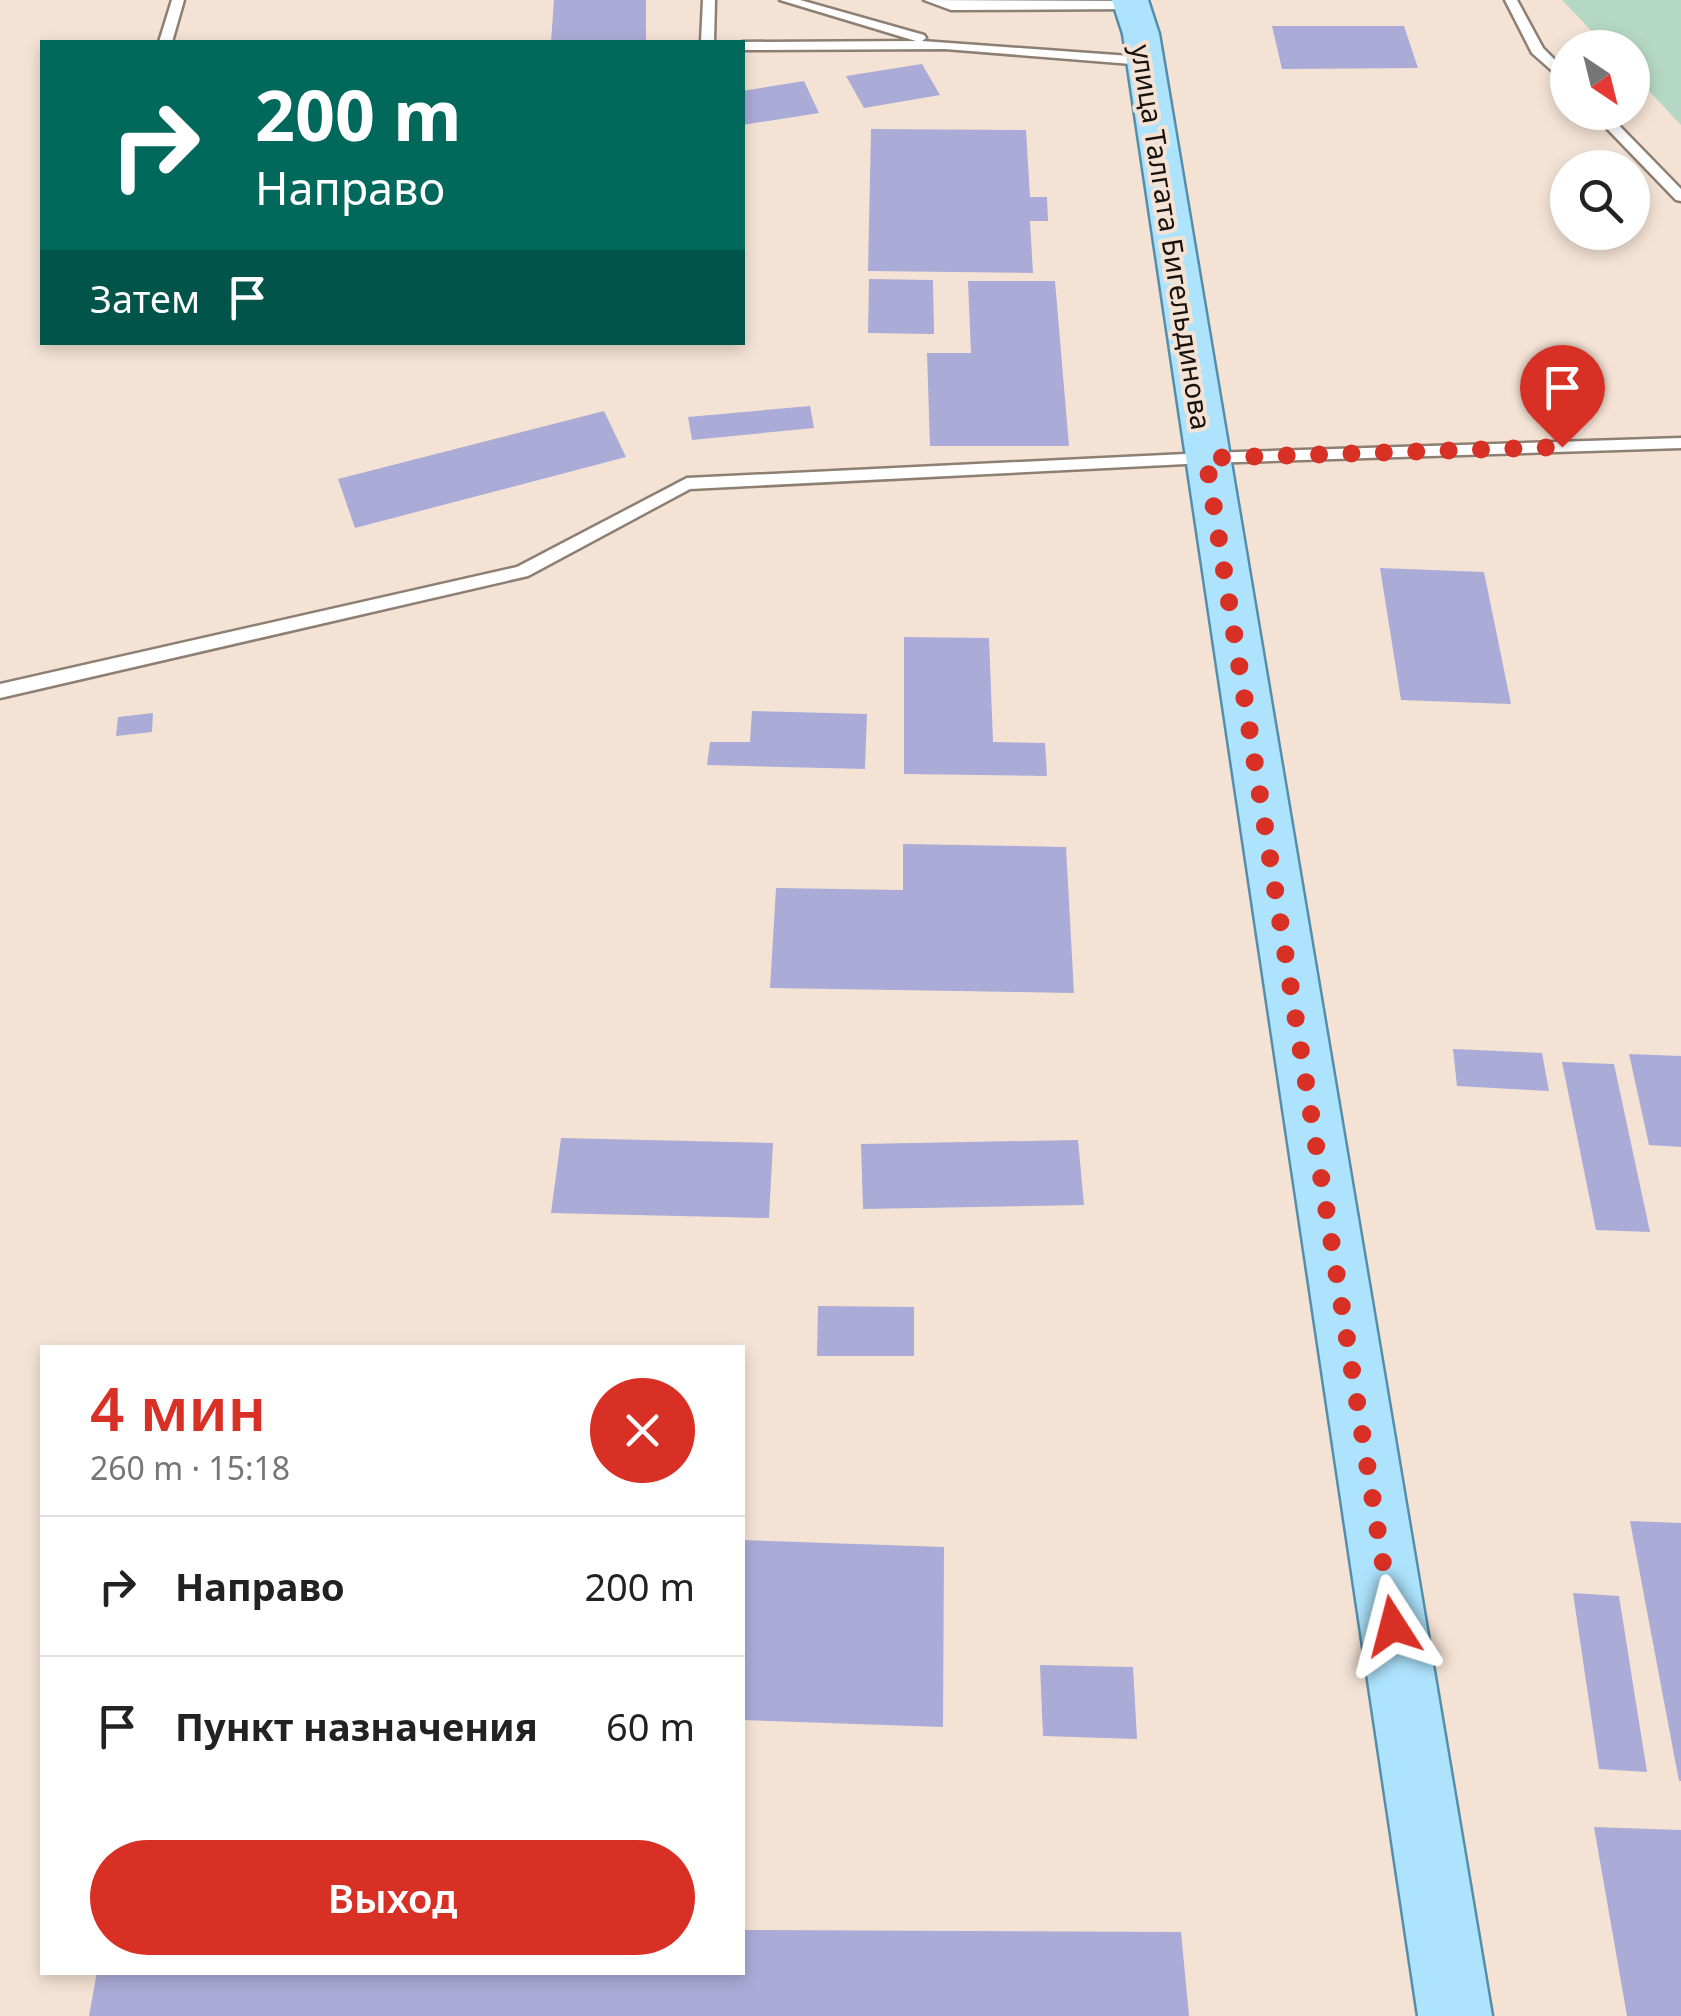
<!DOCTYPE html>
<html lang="ru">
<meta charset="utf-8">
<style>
body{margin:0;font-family:"Noto Sans",sans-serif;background:#f2f2f2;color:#222;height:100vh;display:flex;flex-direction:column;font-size:38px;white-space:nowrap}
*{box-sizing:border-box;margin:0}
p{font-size:32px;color:#767676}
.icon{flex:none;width:55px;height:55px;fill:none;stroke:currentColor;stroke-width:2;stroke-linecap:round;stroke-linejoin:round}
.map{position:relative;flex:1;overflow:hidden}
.drawer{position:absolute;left:40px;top:1345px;width:705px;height:630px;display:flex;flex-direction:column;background:#fff;border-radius:0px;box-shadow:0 5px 15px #0003}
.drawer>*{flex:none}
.hud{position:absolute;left:40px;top:40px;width:705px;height:305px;border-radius:0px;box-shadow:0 5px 15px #0003;background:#00695c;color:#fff;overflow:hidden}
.needle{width:65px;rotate:145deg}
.buttons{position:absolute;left:1550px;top:30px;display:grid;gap:20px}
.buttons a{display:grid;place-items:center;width:100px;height:100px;border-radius:50%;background:#fff;box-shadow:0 5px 15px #0003;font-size:50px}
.pin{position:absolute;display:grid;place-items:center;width:85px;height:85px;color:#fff;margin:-102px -42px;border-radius:50% 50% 50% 0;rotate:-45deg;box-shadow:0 0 10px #0007}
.pin .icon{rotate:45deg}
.me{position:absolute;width:110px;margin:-55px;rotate:351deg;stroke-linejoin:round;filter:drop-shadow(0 0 8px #0008)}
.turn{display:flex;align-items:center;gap:35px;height:210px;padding:0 50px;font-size:45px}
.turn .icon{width:130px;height:130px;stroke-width:2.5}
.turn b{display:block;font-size:70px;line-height:85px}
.then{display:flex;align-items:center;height:95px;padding:0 50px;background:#0003;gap:20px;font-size:38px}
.round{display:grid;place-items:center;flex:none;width:105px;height:105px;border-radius:52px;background:#f2f2f2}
.overview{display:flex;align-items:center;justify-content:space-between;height:170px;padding:0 50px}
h1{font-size:60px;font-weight:600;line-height:75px;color:#d93025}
.action{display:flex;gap:20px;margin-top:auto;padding:20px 50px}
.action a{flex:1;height:115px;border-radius:60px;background:#d93025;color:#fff;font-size:40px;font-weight:600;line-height:115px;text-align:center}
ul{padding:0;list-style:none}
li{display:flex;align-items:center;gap:30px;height:140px;padding:0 50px;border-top:2px solid #e0e0e0}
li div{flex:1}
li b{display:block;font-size:38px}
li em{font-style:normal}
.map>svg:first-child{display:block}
.green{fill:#b5d8c4}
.building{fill:#ababd7}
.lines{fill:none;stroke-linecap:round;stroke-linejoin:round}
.service-casing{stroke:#8e7f73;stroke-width:5}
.primary-casing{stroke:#568ea9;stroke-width:5}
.service{fill:#fff;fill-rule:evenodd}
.primary{fill:#ade3fd;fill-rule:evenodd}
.route{stroke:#d93025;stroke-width:18;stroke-dasharray:0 32.4}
.labels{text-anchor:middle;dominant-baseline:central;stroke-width:8;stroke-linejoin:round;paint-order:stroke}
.street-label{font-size:28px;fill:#18120e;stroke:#f4e3d5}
</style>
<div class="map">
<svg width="1681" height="2016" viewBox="0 0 1681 2016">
<rect width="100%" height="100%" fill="#f4e3d5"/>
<path class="green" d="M 1562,0 L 1681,0 L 1681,125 L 1633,74 L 1632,48 L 1607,47 Z"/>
<g class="building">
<path d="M 554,0 L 646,0 L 646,42 L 551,42 Z"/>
<path d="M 1272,26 L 1404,26 L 1418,68 L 1282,69 Z"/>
<path d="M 922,64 L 940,95 L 864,108 L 846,76 Z"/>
<path d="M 804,81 L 819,113 L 742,125 L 742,91 Z"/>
<path d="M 871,129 L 1026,130 L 1030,197 L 1047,197 L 1048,221 L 1030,221 L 1033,273 L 868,271 Z"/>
<path d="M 869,279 L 933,280 L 934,334 L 868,333 Z"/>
<path d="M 968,281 L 1055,281 L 1069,446 L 930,446 L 927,353 L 971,353 Z"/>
<path d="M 810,406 L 814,428 L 692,440 L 688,417 Z"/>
<path d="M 604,411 L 626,457 L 355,528 L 338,479 Z"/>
<path d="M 1380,568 L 1484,572 L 1511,704 L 1401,700 Z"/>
<path d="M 904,637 L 989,638 L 993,742 L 1045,743 L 1047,776 L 904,774 Z"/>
<path d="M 752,711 L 867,714 L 865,769 L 707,765 L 710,742 L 750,742 Z"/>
<path d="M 153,713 L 152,732 L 116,736 L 118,717 Z"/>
<path d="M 903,844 L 1066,847 L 1074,993 L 770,988 L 776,888 L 903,890 Z"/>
<path d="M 1453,1049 L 1542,1053 L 1549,1091 L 1457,1086 Z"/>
<path d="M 1629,1054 L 1681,1056 L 1681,1147 L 1649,1145 Z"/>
<path d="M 1562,1062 L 1614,1064 L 1650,1232 L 1596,1230 Z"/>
<path d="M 561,1138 L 773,1143 L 769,1218 L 551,1213 Z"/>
<path d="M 1078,1140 L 1084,1205 L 863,1209 L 861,1144 Z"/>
<path d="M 818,1306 L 914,1307 L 914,1356 L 817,1356 Z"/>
<path d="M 1630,1521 L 1681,1523 L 1681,1781 L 1679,1781 Z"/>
<path d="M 742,1540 L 944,1547 L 943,1727 L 742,1720 Z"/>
<path d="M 1573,1593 L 1619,1596 L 1647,1772 L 1599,1769 Z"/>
<path d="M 1040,1665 L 1133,1667 L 1137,1739 L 1043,1736 Z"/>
<path d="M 1594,1827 L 1681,1830 L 1681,2016 L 1627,2016 Z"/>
<path d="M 742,1930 L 1181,1932 L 1189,2016 L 89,2016 L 97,1972 L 742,1972 Z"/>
</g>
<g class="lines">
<defs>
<g id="service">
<path d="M 172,0 L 184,0 L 172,42 L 159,42 Z"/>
<path d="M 703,0 L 715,0 L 714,42 L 701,42 Z"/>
<path d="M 780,0 L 800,0 L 924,35 L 926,38 L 922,41 L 1144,57 L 1151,61 L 1144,65 L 945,49 L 742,50 L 742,42 L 916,41 Z"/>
<path d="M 924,0 L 1132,1 L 1138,5 L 1132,9 L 951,10 Z"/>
<path d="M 1505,0 L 1517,0 L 1543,48 L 1568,73 L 1568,85 L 1532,53 Z"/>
<path d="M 1591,112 L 1606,112 L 1681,189 L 1681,201 L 1676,200 Z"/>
<path d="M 1681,438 L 1681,448 L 1206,463 L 690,489 L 528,576 L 0,698 L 0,684 L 517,567 L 687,478 L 1206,453 Z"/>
</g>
<path id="primary" d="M 1112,0 L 1148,0 L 1159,34 L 1492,2016 L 1418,2016 L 1123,34 Z"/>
</defs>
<use href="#service" class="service-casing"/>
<use href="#primary" class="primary-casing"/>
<use href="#service" class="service"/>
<use href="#primary" class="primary"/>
</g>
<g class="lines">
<path class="route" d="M 1393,1626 L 1206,458 L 1562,447"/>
</g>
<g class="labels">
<g class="street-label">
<text transform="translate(1172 237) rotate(81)">улица Талгата Бигельдинова</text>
</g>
</g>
</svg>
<div class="buttons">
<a><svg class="needle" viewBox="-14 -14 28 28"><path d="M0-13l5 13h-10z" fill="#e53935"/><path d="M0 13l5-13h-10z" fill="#767676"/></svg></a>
<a><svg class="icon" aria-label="search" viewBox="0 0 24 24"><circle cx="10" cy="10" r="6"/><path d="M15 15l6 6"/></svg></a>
</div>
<div class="pin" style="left:1562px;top:447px;background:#d93025"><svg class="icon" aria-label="arrive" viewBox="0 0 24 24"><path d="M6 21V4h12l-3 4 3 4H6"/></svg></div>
<svg class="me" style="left:1393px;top:1626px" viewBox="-20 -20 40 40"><path d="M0-17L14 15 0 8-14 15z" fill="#d93025" stroke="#fff" stroke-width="4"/></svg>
<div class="hud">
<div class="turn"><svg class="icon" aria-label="right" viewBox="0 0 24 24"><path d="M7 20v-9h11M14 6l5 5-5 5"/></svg><div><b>200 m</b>Направо</div></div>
<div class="then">Затем<svg class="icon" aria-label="arrive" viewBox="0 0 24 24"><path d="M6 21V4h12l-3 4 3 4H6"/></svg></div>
</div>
<section class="drawer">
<div class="overview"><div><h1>4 мин</h1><p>260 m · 15:18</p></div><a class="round" style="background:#d93025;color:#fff"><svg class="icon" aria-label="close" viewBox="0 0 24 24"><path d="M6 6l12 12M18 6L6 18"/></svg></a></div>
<ul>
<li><svg class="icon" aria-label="right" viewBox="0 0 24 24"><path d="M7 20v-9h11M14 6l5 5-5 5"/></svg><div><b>Направо</b></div><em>200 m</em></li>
<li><svg class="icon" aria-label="arrive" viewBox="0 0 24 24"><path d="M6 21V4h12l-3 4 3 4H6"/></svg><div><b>Пункт назначения</b></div><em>60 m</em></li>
</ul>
<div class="action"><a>Выход</a></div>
</section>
</div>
